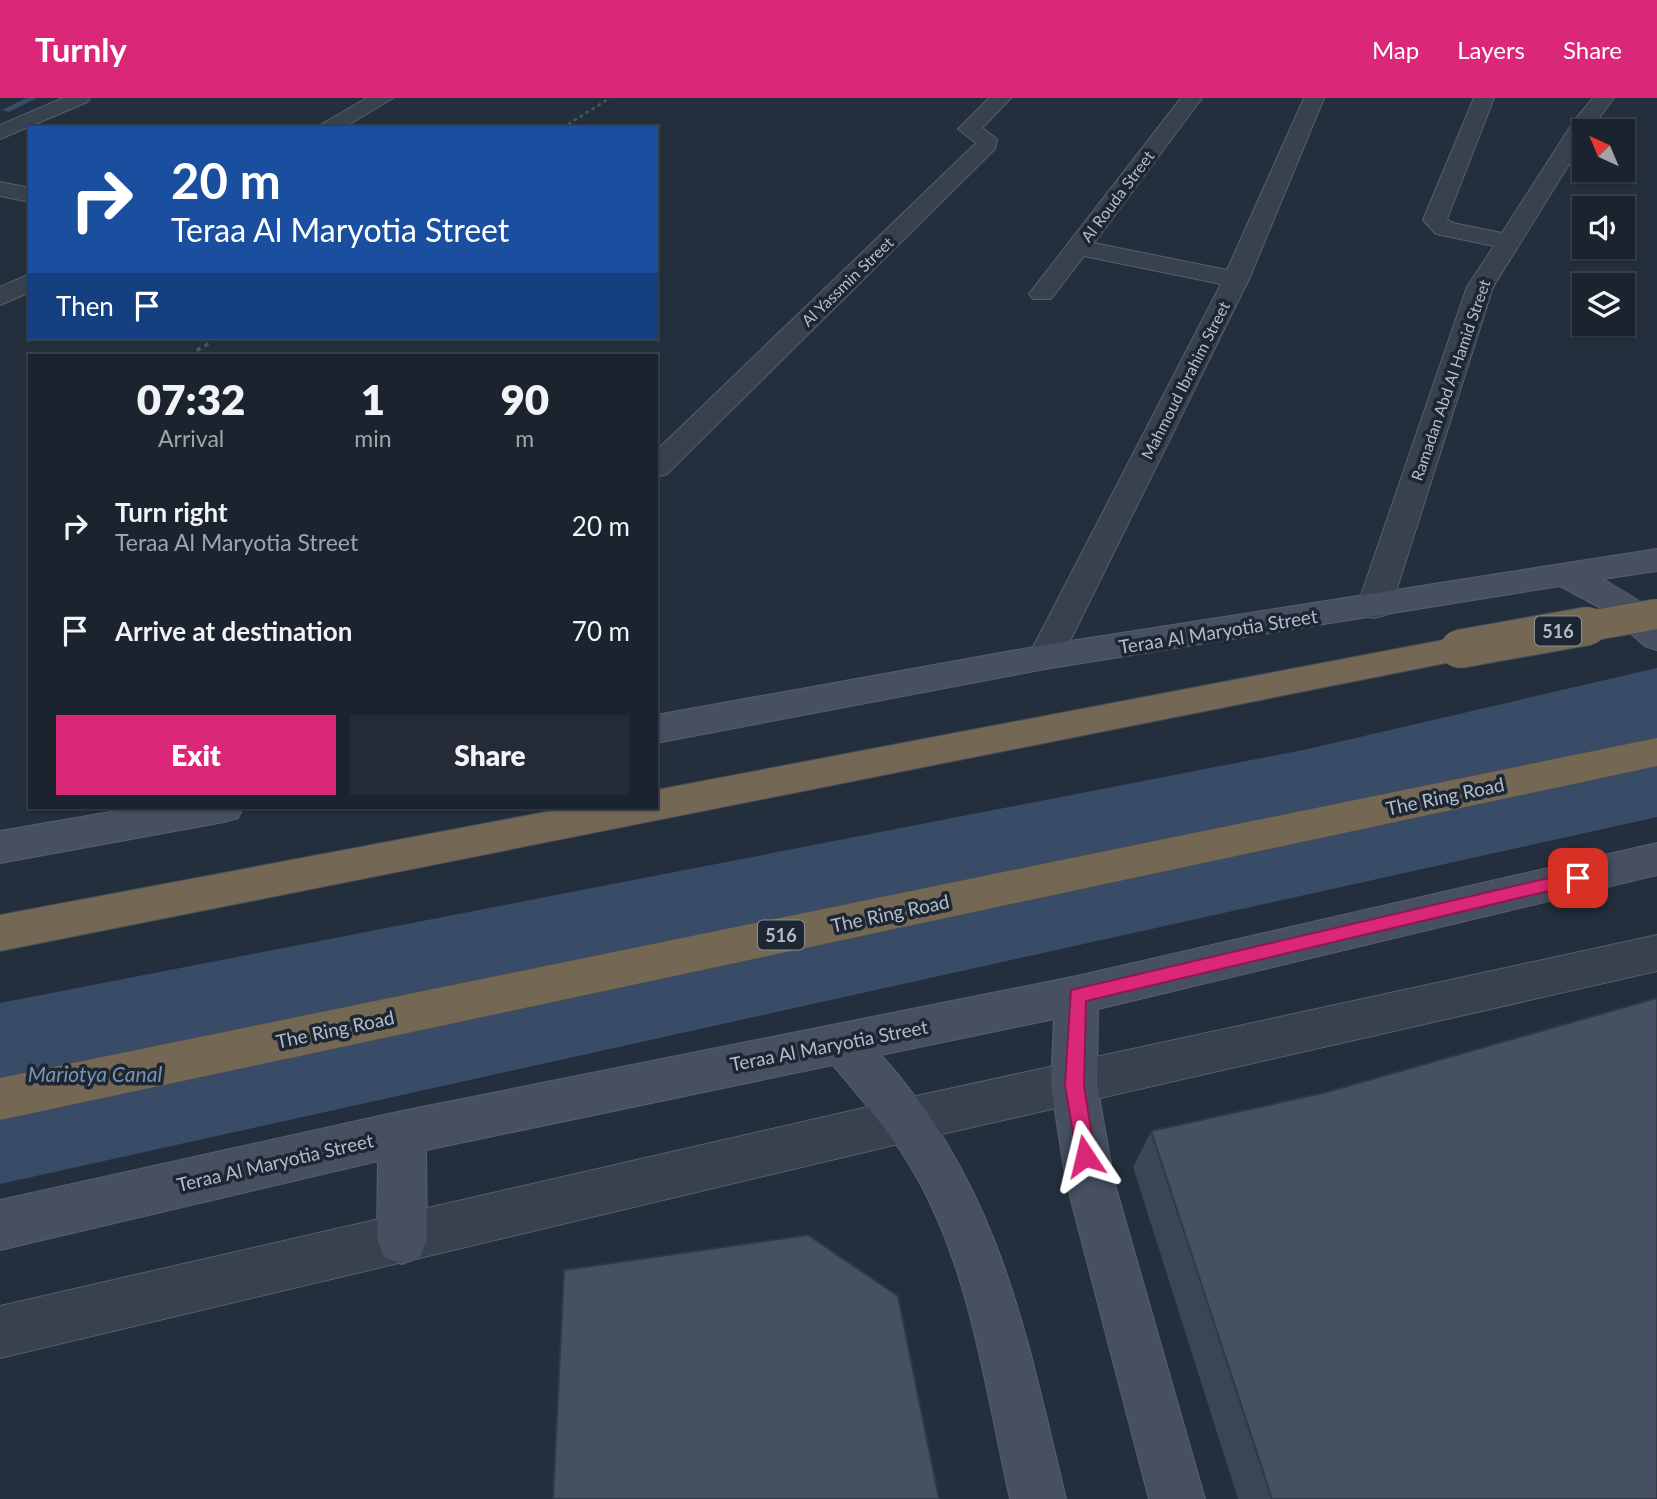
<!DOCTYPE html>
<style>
body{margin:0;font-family:Lato,sans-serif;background:#242b36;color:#f1f3f6;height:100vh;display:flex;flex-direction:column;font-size:26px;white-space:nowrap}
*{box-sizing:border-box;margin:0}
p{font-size:23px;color:#a0a4aa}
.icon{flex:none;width:38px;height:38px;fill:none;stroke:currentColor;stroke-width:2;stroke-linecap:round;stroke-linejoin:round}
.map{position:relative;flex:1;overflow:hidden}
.details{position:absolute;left:28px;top:256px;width:630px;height:455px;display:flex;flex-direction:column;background:#1b232e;border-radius:0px;box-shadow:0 2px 5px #0004,0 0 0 2px #39404a}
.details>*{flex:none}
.hud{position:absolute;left:28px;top:28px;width:630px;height:214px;border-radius:0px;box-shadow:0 2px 5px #0004,0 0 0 2px #39404a;background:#1a4fa0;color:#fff;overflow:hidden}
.needle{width:46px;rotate:316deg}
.buttons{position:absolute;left:1572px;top:21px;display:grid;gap:14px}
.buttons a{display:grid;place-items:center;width:63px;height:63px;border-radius:0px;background:#1b232e;box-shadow:0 2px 5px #0004,0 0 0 2px #39404a;font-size:35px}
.pin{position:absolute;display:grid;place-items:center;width:60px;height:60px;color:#fff;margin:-30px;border-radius:14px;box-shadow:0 4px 10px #0006}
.me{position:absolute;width:77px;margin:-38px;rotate:350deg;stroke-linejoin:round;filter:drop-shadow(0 0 5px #0008)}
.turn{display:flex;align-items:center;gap:24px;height:147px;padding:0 28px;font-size:32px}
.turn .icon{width:91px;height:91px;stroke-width:2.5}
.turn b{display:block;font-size:49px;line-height:60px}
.then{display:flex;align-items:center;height:66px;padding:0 28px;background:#0003;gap:14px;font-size:26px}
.eta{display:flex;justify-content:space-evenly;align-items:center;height:119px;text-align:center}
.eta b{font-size:42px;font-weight:800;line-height:49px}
.cta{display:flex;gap:14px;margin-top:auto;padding:14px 28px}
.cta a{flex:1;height:80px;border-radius:0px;background:#db2777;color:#fff;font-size:28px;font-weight:800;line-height:80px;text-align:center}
.cta a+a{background:#242b36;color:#f1f3f6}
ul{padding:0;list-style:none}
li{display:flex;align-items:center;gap:21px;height:105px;padding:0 28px}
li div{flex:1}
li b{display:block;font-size:26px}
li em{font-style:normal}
header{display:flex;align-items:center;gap:42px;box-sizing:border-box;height:98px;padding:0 35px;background:#db2777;color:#fff}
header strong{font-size:33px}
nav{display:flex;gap:38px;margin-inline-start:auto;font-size:24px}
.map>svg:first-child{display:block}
.water{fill:#394c67}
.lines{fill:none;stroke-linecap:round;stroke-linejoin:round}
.stream{fill:#394c67;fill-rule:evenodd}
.minor-casing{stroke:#565f6c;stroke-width:2}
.tertiary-casing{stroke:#565f6c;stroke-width:2}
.secondary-casing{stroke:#565f6c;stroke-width:2}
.motorway-casing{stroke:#434c59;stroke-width:2}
.path-far1{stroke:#44595c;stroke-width:2.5;stroke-dasharray:3.5 3.5;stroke-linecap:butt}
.path{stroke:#44595c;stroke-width:3.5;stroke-dasharray:4.5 4.5;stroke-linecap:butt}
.minor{fill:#38414e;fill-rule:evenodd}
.tertiary{fill:#38414e;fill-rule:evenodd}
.secondary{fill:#465061;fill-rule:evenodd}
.motorway{fill:#746855;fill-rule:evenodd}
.motorway-bridge-far1-casing{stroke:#434c59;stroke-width:32;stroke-linecap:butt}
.motorway-bridge-casing{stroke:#434c59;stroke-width:40;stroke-linecap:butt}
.motorway-bridge-far1{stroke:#746855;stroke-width:30}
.motorway-bridge{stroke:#746855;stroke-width:38}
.wall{fill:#3b4654}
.building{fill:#455162;stroke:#303945;stroke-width:2}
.route{fill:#db2777;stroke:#8e194d;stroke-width:2}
.labels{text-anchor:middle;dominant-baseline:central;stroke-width:7;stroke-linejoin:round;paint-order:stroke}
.far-street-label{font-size:16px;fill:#b4bcc9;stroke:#1d2633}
.shield{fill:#1d2633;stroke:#878f9c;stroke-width:2}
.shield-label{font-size:18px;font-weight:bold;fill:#b4bcc9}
.street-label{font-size:19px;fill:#b4bcc9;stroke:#1d2633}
.water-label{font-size:21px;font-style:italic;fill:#7c92b1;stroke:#1d2633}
</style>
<header>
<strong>Turnly</strong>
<nav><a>Map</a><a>Layers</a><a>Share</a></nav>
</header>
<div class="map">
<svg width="1657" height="1401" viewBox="0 0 1657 1401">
<rect width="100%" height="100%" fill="#242f3e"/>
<path class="water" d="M 1657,570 L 1657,719 L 0,1086 L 0,905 L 1308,651 Z"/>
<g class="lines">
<path class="stream" d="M 26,0 L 37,0 L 9,14 L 2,12 Z"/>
<defs>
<g id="minor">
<path d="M 63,0 L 90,0 L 87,4 L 0,41 L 0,27 Z"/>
<path d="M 367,0 L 393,0 L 343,30 L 315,30 Z"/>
<path d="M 989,0 L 1011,0 L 982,30 L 997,41 L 995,51 L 667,376 L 656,379 L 656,353 L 976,45 L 958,31 Z"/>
<path d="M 1181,0 L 1202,0 L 1094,145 L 1227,172 L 1304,0 L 1324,0 L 1249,181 L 1062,559 L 1057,568 L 1045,571 L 1033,568 L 1028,559 L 1221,186 L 1084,158 L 1051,201 L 1033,201 L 1029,196 Z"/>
<path d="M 1474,0 L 1494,0 L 1447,121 L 1453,125 L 1502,135 L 1574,23 L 1593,0 L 1614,0 L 1589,33 L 1584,33 L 1584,42 L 1493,189 L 1391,509 L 1386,517 L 1374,520 L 1362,517 L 1357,509 L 1467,189 L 1494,148 L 1436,136 L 1423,122 Z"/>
<path d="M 0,84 L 30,90 L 30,104 L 0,98 Z"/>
<path d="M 30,176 L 30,194 L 0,207 L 0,189 Z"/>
</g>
<path id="tertiary" d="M 1657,837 L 1657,873 L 907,1044 L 0,1260 L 0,1208 L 907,1000 Z"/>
<g id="secondary">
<path d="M 1657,451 L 1657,473 L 1603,481 L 1636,501 L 1657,519 L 1657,552 L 1645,548 L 1601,510 L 1560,488 L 1045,571 L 656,645 L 656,617 L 1045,547 Z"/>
<path d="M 139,709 L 243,709 L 238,720 L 224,724 L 0,765 L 0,733 Z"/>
<path d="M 1657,745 L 1657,777 L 1098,911 L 1097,987 L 1114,1083 L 1205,1401 L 1149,1401 L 1066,1083 L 1051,987 L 1054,921 L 881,957 C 1000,1088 1026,1236 1066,1401 L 1010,1401 C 986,1294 971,1175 916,1078 C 893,1037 863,1003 833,967 L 426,1052 L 427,1141 L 420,1159 L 402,1166 L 384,1159 L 377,1141 L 378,1063 L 0,1152 L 0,1102 L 402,1013 L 1077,878 Z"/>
</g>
<g id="motorway">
<path d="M 1459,539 L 1471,542 L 1476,551 L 1471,560 L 0,853 L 0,817 L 572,709 L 656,709 L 656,692 Z"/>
<path d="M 1657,640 L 1657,668 L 0,1022 L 0,980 Z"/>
</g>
</defs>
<use href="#minor" class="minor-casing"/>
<use href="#tertiary" class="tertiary-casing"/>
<use href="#secondary" class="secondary-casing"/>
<use href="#motorway" class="motorway-casing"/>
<path class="path-far1" d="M 562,30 L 610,0"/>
<path class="path" d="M 189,257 L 218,240"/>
<use href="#minor" class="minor"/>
<use href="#tertiary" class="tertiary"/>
<use href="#secondary" class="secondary"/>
<use href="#motorway" class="motorway"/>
<defs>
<path id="motorway-bridge-far1" d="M 1578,530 L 1657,516"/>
<path id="motorway-bridge" d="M 1459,551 L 1588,528"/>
</defs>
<use href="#motorway-bridge-far1" class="motorway-bridge-far1-casing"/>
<use href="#motorway-bridge" class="motorway-bridge-casing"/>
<use href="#motorway-bridge-far1" class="motorway-bridge-far1"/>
<use href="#motorway-bridge" class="motorway-bridge"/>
</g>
<path class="wall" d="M 1151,1033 L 1657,1401 L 1238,1401 L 1133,1069 Z"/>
<g class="building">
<path d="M 1657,900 L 1657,1401 L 1272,1401 L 1151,1033 L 1327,994 Z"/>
<path d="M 808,1137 L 898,1198 L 939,1401 L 553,1401 L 564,1172 Z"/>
</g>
<path class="route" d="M 1578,773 L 1586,780 L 1578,786 L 1086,903 L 1084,987 L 1095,1058 L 1092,1065 L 1085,1068 L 1078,1065 L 1065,987 L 1071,892 Z"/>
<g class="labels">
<g class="far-street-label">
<text transform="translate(1117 98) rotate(-53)">Al Rouda Street</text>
<text transform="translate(847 183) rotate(-44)">Al Yassmin Street</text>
<text transform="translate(1185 282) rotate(-63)">Mahmoud Ibrahim Street</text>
<text transform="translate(1450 282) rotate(-71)">Ramadan Abd Al Hamid Street</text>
</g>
<g class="shield">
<rect x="1535" y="518.5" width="46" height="29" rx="5"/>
<rect x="758" y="822.5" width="46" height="29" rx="5"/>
</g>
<g class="shield-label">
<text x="1558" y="533">516</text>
<text x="781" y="837">516</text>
</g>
<g class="street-label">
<text transform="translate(1218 533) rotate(-9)">Teraa Al Maryotia Street</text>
<text transform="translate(1445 698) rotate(-12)">The Ring Road</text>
<text transform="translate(890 815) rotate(-12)">The Ring Road</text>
<text transform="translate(335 931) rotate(-12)">The Ring Road</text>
<text transform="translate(829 947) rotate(-11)">Teraa Al Maryotia Street</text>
<text transform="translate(275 1064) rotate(-13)">Teraa Al Maryotia Street</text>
</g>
<g class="water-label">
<text x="95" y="975">Mariotya Canal</text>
</g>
</g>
</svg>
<div class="buttons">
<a><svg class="needle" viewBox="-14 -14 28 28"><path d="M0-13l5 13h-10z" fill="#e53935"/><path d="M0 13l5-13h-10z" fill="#a0a4aa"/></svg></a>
<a><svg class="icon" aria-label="sound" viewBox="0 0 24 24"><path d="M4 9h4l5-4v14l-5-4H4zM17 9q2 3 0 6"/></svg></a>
<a><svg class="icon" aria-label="layers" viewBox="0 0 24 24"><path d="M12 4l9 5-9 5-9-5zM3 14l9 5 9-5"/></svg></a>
</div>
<div class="pin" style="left:1578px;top:780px;background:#d93025"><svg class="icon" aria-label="arrive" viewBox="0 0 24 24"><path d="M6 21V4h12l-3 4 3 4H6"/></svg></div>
<svg class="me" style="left:1085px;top:1058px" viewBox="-20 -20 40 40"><path d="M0-17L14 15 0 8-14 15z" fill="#db2777" stroke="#fff" stroke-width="4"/></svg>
<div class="hud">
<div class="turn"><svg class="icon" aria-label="right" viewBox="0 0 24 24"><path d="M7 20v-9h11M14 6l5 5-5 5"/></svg><div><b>20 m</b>Teraa Al Maryotia Street</div></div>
<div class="then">Then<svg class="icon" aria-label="arrive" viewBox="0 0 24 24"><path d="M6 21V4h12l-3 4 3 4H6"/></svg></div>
</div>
<section class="details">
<div class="eta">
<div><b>07:32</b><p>Arrival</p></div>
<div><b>1</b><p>min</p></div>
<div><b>90</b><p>m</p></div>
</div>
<ul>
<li><svg class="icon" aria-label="right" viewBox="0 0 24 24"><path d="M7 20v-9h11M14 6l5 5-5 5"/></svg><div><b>Turn right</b><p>Teraa Al Maryotia Street</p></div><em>20 m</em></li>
<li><svg class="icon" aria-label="arrive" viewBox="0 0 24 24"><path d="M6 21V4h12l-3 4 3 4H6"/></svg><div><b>Arrive at destination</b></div><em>70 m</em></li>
</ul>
<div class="cta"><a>Exit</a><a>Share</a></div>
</section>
</div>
